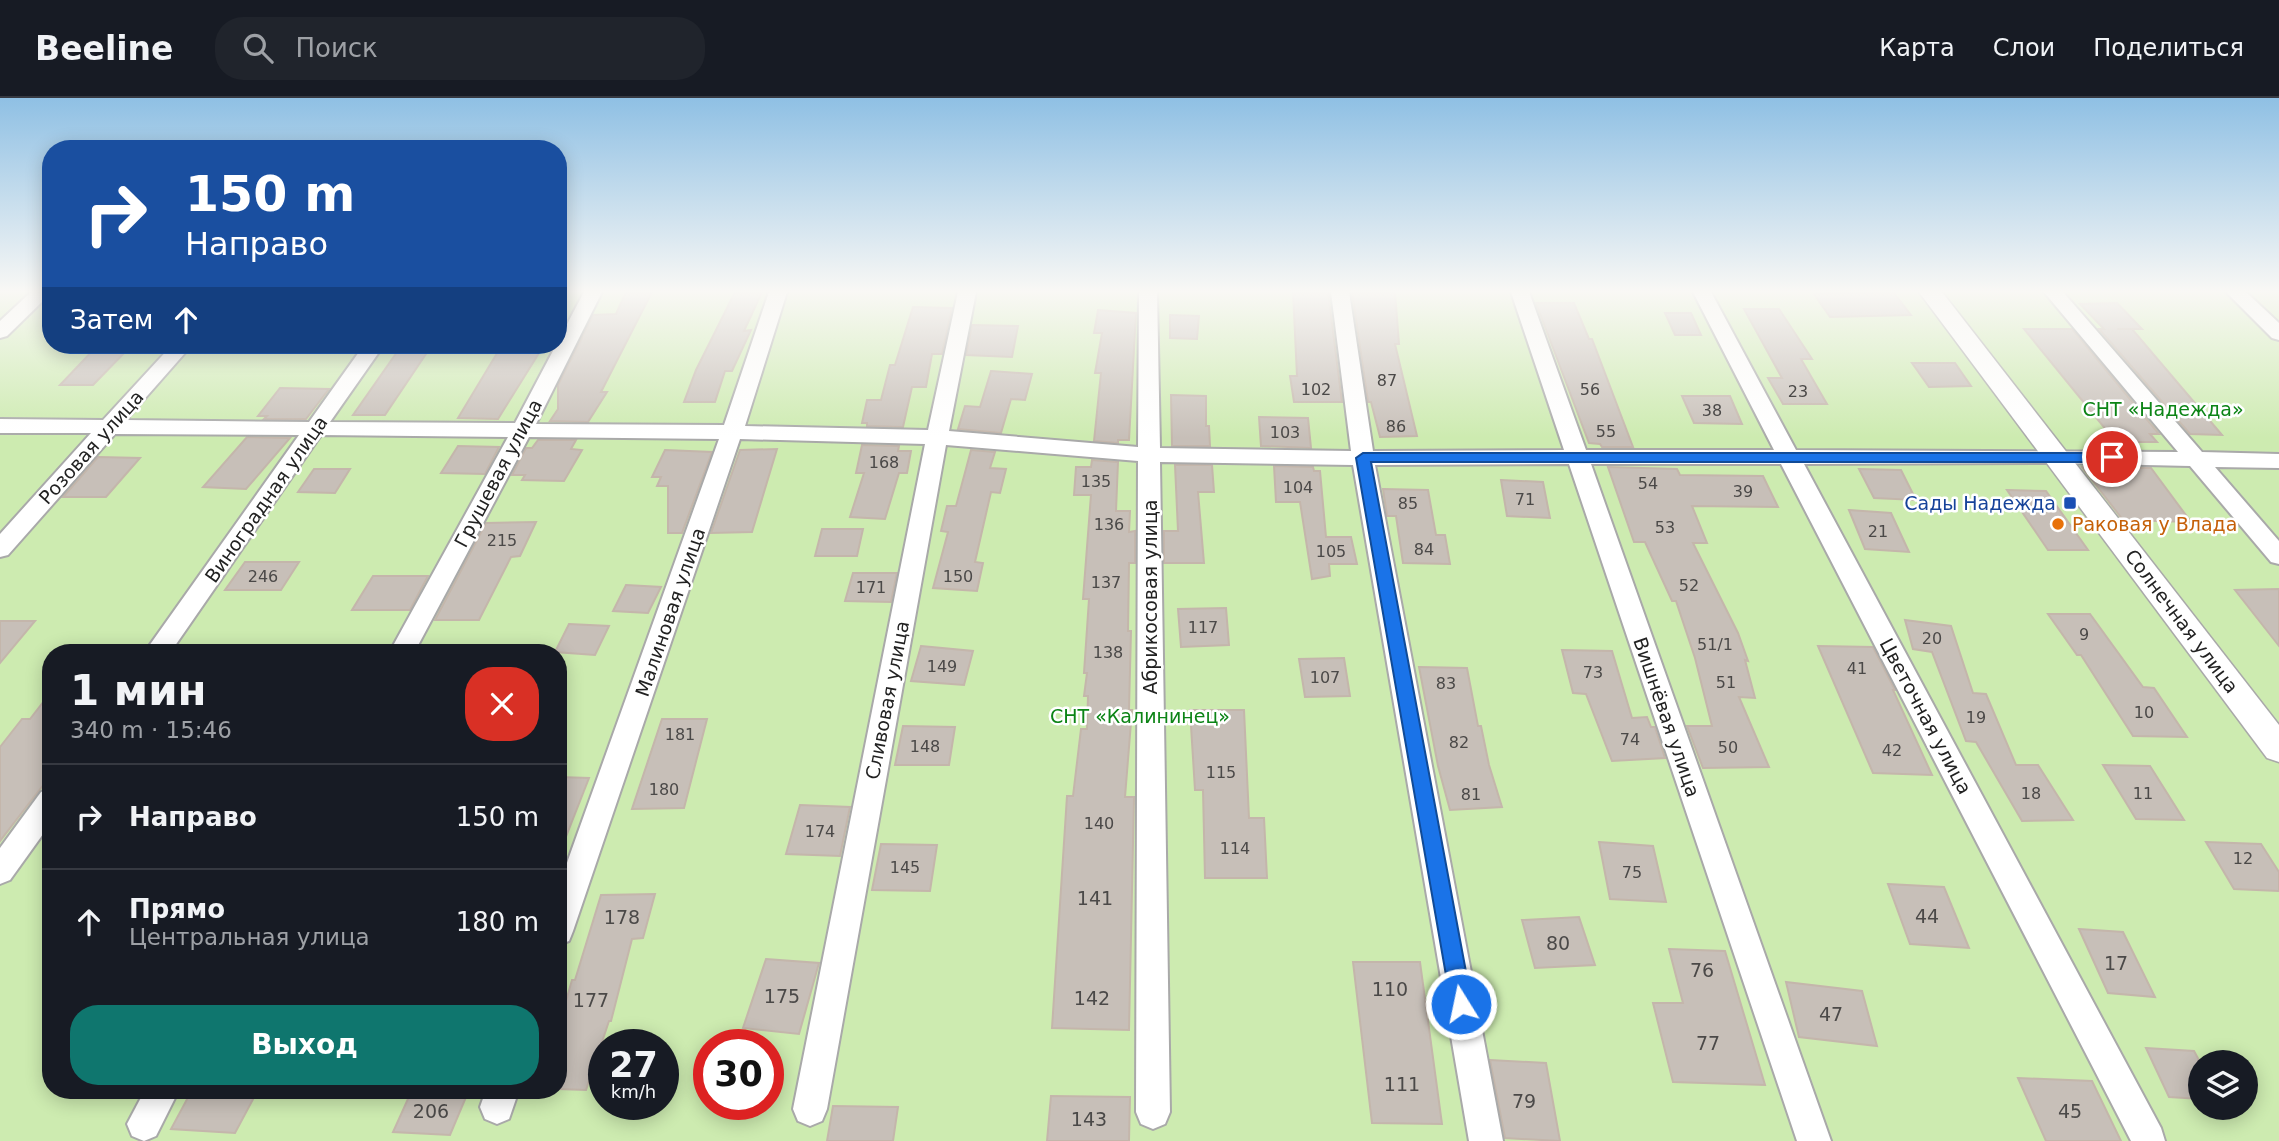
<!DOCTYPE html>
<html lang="ru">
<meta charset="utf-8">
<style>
body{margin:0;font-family:"DejaVu Sans",sans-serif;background:#20242c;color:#f1f3f6;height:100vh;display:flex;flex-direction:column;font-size:26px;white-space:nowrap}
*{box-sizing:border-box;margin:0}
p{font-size:23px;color:#9ea1a6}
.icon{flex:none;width:38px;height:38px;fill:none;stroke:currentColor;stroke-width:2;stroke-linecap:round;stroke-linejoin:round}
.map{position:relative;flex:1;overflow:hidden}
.drawer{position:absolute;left:42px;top:546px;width:525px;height:455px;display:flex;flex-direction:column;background:#171b24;border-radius:28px;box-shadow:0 4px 18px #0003}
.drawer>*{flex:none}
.banner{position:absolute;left:42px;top:42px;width:525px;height:214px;border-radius:28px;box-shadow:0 4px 18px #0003;background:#1a4fa0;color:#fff;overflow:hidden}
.buttons{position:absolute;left:2188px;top:952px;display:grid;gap:14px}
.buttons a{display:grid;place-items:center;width:70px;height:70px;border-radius:50%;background:#171b24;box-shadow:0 4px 18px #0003;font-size:35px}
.speed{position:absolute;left:588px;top:931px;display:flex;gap:14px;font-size:35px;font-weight:700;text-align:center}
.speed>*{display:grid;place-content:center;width:91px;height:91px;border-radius:50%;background:#171b24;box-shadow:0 4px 18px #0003;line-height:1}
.speed small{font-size:18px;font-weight:400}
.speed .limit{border:10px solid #d22;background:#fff;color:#111}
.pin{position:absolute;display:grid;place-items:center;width:60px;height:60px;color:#fff;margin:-30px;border:4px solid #fff;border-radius:50%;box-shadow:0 2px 7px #0007}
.me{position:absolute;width:77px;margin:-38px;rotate:350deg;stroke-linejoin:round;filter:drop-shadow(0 0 5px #0008)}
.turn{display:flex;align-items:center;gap:24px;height:147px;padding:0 28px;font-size:32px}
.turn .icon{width:91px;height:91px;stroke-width:2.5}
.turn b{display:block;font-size:49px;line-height:60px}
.then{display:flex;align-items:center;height:66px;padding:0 28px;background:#0003;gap:14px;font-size:26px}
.round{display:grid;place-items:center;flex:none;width:74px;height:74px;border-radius:28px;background:#20242c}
.headline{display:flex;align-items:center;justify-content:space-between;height:119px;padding:0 28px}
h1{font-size:42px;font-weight:800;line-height:52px}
.primary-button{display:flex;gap:14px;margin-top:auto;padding:14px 28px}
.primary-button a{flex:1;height:80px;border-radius:28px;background:#0f766e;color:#fff;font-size:28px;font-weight:800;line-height:80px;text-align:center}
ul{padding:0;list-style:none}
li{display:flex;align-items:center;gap:21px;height:105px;padding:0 28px;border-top:2px solid #363941}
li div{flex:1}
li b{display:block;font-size:26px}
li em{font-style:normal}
header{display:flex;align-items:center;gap:42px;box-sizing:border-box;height:98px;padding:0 35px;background:#171b24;border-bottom:2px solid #363941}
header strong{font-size:33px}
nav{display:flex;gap:38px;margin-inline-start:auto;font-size:24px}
.search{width:490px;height:63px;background:#20242c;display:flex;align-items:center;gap:18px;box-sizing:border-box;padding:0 24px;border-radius:28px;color:#9ea1a6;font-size:26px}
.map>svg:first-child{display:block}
.grass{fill:#cdebb0;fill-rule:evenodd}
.building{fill:#c7bfb8;stroke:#c4b6ab;stroke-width:2}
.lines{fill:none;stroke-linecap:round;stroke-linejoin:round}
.minor-casing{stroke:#a9a9a9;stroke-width:4}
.tertiary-casing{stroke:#a9a9a9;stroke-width:3}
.minor{fill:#fff;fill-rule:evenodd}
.tertiary{fill:#fff;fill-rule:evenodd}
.route{fill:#1a73e8;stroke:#114b97;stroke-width:2}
.transit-dot{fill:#1a4fb4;stroke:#fff;stroke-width:2.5}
.food-dot{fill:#e8710a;stroke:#fff;stroke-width:2.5}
.labels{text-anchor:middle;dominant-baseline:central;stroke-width:5;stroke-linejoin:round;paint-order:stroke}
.number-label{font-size:16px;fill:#4b4948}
.park-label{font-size:19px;fill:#0c8416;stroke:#fff}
.street-label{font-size:19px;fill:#222;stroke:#fff}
.transit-label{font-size:19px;fill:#164399;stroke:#fff;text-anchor:end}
.food-label{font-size:19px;fill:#c56008;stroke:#fff;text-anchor:start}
.near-number-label{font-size:19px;fill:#4b4948}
</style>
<header>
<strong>Beeline</strong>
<div class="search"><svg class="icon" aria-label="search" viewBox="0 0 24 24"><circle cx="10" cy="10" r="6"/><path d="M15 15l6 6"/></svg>Поиск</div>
<nav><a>Карта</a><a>Слои</a><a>Поделиться</a></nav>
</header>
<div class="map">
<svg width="2279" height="1043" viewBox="0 0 2279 1043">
<rect width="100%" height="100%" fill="#f2efe9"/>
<path class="grass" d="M 0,194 L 51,194 L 51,247 L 558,247 L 558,194 L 2279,194 L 2279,1043 L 0,1043 ZM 51,555 L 558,555 L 558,992 L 51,992 ZM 604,947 L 663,947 L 663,1006 L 604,1006 ZM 709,947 L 768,947 L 768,1006 L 709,1006 ZM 2200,964 L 2245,964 L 2245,1010 L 2200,1010 Z"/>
<g class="building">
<path d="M 626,194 L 652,194 L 601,294 L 607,294 L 588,324 L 550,323 L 558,311 L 558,287 L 593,217 L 616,216 Z"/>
<path d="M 735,194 L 762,194 L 744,233 L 751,232 L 732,273 L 725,273 L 715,304 L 684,304 L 696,272 Z"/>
<path d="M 1293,194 L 1328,194 L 1342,304 L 1294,304 L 1290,278 L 1297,278 Z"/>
<path d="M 1352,194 L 1395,194 L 1399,246 L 1395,246 L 1417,338 L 1380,339 L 1371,304 L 1368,304 Z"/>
<path d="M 1875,194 L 1893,194 L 1911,217 L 1830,219 L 1814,196 Z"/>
<path d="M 1536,205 L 1574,205 L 1589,241 L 1592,241 L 1633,349 L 1602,349 L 1600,346 L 1589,345 Z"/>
<path d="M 2117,205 L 2142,231 L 2117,231 L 2132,231 L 2222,337 L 2190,336 L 2099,231 L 2104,231 L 2080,206 Z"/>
<path d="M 913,209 L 952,210 L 942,256 L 932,256 L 926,289 L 912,289 L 903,329 L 867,328 L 867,325 L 862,325 L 867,302 L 881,302 L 890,267 L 895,267 Z"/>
<path d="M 1744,211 L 1779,211 L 1812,261 L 1801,261 L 1827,306 L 1783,306 L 1768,280 L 1782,280 Z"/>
<path d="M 1098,212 L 1136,215 L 1129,342 L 1118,342 L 1118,345 L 1094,343 L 1101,275 L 1095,275 L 1102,235 L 1094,235 Z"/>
<path d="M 1665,215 L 1691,215 L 1701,237 L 1675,237 Z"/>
<path d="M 1170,217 L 1199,218 L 1197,241 L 1170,240 Z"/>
<path d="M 972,227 L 1018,228 L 1012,259 L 966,257 Z"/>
<path d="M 2024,231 L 2072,231 L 2159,336 L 2150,336 L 2157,344 L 2116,344 Z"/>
<path d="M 98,247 L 132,247 L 93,287 L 60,287 Z"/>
<path d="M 402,247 L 432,247 L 385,317 L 353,317 Z"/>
<path d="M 502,247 L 544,247 L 498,321 L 458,320 Z"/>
<path d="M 1912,265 L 1955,265 L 1971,288 L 1929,289 Z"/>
<path d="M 991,273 L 1032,276 L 1025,302 L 1011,301 L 1001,335 L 958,331 L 965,308 L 980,309 Z"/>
<path d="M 280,290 L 329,291 L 306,321 L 264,321 L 267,318 L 258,318 Z"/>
<path d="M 1171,297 L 1206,298 L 1206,328 L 1209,328 L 1210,348 L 1172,348 Z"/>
<path d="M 1682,298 L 1730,298 L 1742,326 L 1694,325 Z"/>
<path d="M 1259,319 L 1308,320 L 1311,350 L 1261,348 Z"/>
<path d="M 247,339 L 290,340 L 246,391 L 203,389 Z"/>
<path d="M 538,342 L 576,342 L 571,351 L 582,352 L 564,383 L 522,382 L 525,377 L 512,377 L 526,350 L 532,350 Z"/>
<path d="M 862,347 L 899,348 L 898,353 L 911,353 L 907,375 L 899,375 L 885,421 L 850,419 L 864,375 L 856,375 Z"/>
<path d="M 458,348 L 499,349 L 485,376 L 441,375 Z"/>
<path d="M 777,351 L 752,434 L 711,435 L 740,352 Z"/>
<path d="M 665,352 L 712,354 L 682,435 L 668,435 L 668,388 L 657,388 L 661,379 L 652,379 Z"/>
<path d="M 971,352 L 995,354 L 990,370 L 1006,371 L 1000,395 L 991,394 L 975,464 L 983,465 L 977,493 L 933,490 L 948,434 L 941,433 L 947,408 L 956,408 Z"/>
<path d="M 98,359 L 140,360 L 106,399 L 63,399 Z"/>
<path d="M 1092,362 L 1118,364 L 1116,413 L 1130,413 L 1129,434 L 1135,433 L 1135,465 L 1129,465 L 1128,533 L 1131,533 L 1129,612 L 1132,612 L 1125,699 L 1134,699 L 1129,932 L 1052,930 L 1067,698 L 1073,698 L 1081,631 L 1087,631 L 1088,598 L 1084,598 L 1087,575 L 1084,575 L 1089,501 L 1083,501 L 1091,397 L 1074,397 L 1076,369 L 1091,369 Z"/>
<path d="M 1175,367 L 1212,367 L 1214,394 L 1198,394 L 1204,465 L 1164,465 L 1164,433 L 1178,433 Z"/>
<path d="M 1274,368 L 1313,369 L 1314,373 L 1320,373 L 1326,439 L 1351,439 L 1357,466 L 1329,466 L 1330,478 L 1312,481 L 1300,404 L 1276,404 Z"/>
<path d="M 1608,369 L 1677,371 L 1680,377 L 1763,378 L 1778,409 L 1692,408 L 1707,445 L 1693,445 L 1738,535 L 1748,563 L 1745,562 L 1755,600 L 1739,599 L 1769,669 L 1703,670 L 1687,628 L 1712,628 L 1695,560 L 1676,503 L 1672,503 L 1645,444 L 1634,444 Z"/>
<path d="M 2082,369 L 2151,370 L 2191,424 L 2123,422 Z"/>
<path d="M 314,371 L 350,371 L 335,395 L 298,394 Z"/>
<path d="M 1859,371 L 1901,372 L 1916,402 L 1874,400 Z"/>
<path d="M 1501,382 L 1543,384 L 1550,420 L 1507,418 Z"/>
<path d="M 1383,391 L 1428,392 L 1436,437 L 1445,437 L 1450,466 L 1403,465 L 1396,418 L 1387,418 Z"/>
<path d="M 2007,392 L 2046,393 L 2088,452 L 2048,452 Z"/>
<path d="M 1849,412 L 1891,415 L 1909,454 L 1865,451 Z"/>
<path d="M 536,424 L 520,458 L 511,459 L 479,522 L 435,522 L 486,425 Z"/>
<path d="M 822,431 L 863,431 L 857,458 L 815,458 Z"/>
<path d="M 245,464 L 299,464 L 281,492 L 225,492 Z"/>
<path d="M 853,475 L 897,475 L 891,504 L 845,503 Z"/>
<path d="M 373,478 L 428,478 L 410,512 L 352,512 Z"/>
<path d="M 626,487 L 661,489 L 648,515 L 613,513 Z"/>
<path d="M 2279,491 L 2279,548 L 2235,492 Z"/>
<path d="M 1226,510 L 1229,547 L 1181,549 L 1178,511 Z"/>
<path d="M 2048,516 L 2090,516 L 2143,589 L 2154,590 L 2187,639 L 2133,638 L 2081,557 L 2077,557 Z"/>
<path d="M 1905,522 L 1951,528 L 1973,595 L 1986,596 L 2016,667 L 2038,667 L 2073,722 L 2022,723 L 1976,644 L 1966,643 L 1932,554 L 1913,551 Z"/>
<path d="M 0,523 L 35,523 L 0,565 Z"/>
<path d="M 569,526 L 609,528 L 595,557 L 555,554 Z"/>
<path d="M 921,548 L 973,553 L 964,587 L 911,583 Z"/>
<path d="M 1818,548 L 1873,549 L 1895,592 L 1893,592 L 1932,677 L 1873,675 Z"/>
<path d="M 1562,552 L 1612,553 L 1632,620 L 1647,619 L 1651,629 L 1655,629 L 1665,660 L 1612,663 L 1586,596 L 1573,595 Z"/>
<path d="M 1344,560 L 1350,598 L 1305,599 L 1299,561 Z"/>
<path d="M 1419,569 L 1467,570 L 1478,628 L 1481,628 L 1489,667 L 1502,709 L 1450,712 L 1438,668 Z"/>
<path d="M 51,594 L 51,677 L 0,743 L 0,649 L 22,621 L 30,621 Z"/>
<path d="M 1190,612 L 1244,612 L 1249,720 L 1264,720 L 1267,780 L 1205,780 L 1203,692 L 1195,692 Z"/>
<path d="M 662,621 L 707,621 L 684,710 L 632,711 Z"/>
<path d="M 903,628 L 955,629 L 949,667 L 895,667 Z"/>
<path d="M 2103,667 L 2150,668 L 2184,722 L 2136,721 Z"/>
<path d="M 558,679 L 589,680 L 560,754 L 558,754 Z"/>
<path d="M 800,707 L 850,709 L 840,758 L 786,756 Z"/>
<path d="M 1599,744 L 1653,748 L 1666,804 L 1610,801 Z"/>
<path d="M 2206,744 L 2261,746 L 2279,774 L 2279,793 L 2234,791 Z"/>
<path d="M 881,746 L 937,747 L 930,793 L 872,792 Z"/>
<path d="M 1888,786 L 1944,789 L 1969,850 L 1910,846 Z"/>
<path d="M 655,796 L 643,840 L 632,841 L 611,923 L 609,923 L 586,992 L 558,991 L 558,931 L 572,882 L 575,882 L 601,797 Z"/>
<path d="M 1579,819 L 1595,867 L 1535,870 L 1522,822 Z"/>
<path d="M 2079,831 L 2123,834 L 2155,899 L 2108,895 Z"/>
<path d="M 1669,851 L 1725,853 L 1765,987 L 1673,984 L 1653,905 L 1683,905 Z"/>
<path d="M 766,861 L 819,865 L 799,936 L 743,930 Z"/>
<path d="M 1353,864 L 1420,864 L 1442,1026 L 1372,1025 Z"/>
<path d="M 1786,884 L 1862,893 L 1877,948 L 1799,939 Z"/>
<path d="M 2146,950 L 2194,953 L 2200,964 L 2200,1001 L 2169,999 Z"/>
<path d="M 1490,962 L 1546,965 L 1560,1043 L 1505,1040 Z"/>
<path d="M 2018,980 L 2092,983 L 2121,1043 L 2046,1043 Z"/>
<path d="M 192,992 L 258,992 L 235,1035 L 171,1031 Z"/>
<path d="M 412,992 L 469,992 L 450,1037 L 393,1034 Z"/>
<path d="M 1051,998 L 1130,999 L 1129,1043 L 1047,1043 Z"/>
<path d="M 833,1008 L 898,1009 L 893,1043 L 827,1043 Z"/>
</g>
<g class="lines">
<defs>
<g id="minor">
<path d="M 31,194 L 51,195 L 7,238 L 0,240 L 0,223 Z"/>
<path d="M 584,194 L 602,194 L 536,326 L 724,327 L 769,194 L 787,194 L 745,328 L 928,332 L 958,194 L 976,194 L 949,333 L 1138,349 L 1139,194 L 1157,194 L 1160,350 L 1351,353 L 1331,194 L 1349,194 L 1373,353 L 1564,352 L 1511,194 L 1529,194 L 1586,352 L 1774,352 L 1693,194 L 1711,194 L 1796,352 L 2178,354 L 2044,194 L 2063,194 L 2202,354 L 2279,356 L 2279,370 L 2215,369 L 2279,443 L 2279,466 L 2271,464 L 2190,368 L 2057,365 L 1804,366 L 2161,1030 L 2165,1043 L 2131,1043 L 1781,366 L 1591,366 L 1831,1043 L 1797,1043 L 1569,366 L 1375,367 L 1503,1043 L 1469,1043 L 1353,367 L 1160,364 L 1170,1014 L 1165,1026 L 1153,1031 L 1141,1026 L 1136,1014 L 1138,363 L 946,347 L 827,1011 L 822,1023 L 810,1028 L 798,1023 L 793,1011 L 925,346 L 740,341 L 573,833 L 569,843 L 558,847 L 558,790 L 719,341 L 529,339 L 414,555 L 389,555 L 508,339 L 321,337 L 170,555 L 144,555 L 299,337 L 115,336 L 8,457 L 0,459 L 0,436 L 91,335 L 0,335 L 0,321 L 103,322 L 172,247 L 192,247 L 126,322 L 309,324 L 364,247 L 384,247 L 330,324 L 515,325 Z"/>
<path d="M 2226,194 L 2246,194 L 2279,225 L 2279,242 L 2272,240 Z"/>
<path d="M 51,690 L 51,725 L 10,782 L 0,786 L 0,750 L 41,694 Z"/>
<path d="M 145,992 L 179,992 L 156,1038 L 144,1043 L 132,1038 L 127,1026 Z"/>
<path d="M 486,992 L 519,992 L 509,1021 L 497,1026 L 485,1021 L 480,1009 Z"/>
</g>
<path id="tertiary" d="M 1919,194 L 1942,194 L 2279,627 L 2279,664 L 2267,660 Z"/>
</defs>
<use href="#minor" class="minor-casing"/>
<use href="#tertiary" class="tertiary-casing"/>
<use href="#minor" class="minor"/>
<use href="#tertiary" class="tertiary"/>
</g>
<linearGradient id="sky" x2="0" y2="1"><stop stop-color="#8fc0e4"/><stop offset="0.57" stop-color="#f9f8f5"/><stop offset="1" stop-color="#f9f8f5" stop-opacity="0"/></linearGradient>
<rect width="2279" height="340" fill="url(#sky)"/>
<path class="route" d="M 1363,355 L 2112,355 L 2119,359 L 2112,364 L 1371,364 L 1472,906 L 1469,913 L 1461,916 L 1454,913 L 1451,906 L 1356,360 Z"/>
<rect class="transit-dot" x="2063" y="398" width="14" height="14" rx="3.5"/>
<circle class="food-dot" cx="2058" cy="426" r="7"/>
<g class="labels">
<g class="number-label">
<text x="1387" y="282">87</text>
<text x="1316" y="291">102</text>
<text x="1590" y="291">56</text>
<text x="1798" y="293">23</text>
<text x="1712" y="312">38</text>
<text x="1396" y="328">86</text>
<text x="1606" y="333">55</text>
<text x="1285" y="334">103</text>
<text x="884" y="364">168</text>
<text x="1096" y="383">135</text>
<text x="1648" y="385">54</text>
<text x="1298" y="389">104</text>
<text x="1743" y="393">39</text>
<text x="1525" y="401">71</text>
<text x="1408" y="405">85</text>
<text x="1109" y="426">136</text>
<text x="1665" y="429">53</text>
<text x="1878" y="433">21</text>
<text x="502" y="442">215</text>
<text x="1424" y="451">84</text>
<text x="1331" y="453">105</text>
<text x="263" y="478">246</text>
<text x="958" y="478">150</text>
<text x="1106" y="484">137</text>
<text x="1689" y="487">52</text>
<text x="871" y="489">171</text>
<text x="1203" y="529">117</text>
<text x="2084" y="536">9</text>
<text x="1932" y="540">20</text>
<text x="1715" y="546">51/1</text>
<text x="1108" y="554">138</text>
<text x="942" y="568">149</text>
<text x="1857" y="570">41</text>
<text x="1593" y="574">73</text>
<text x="1325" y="579">107</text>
<text x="1726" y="584">51</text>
<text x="1446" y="585">83</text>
<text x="2144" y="614">10</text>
<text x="1976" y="619">19</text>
<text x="680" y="636">181</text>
<text x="1630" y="641">74</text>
<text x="1459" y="644">82</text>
<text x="925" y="648">148</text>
<text x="1728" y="649">50</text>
<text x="1892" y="652">42</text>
<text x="1221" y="674">115</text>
<text x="664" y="691">180</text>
<text x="2031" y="695">18</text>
<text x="2143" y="695">11</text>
<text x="1471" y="696">81</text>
<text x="1099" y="725">140</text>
<text x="820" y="733">174</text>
<text x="1235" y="750">114</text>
<text x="2243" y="760">12</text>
<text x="905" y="769">145</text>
<text x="1632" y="774">75</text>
</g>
<g class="park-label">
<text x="2163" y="311">СНТ «Надежда»</text>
<text x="1140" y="618">СНТ «Калининец»</text>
</g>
<g class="street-label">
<text transform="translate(91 349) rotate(-48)">Розовая улица</text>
<text transform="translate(498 375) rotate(-62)">Грушевая улица</text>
<text transform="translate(266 401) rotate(-55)">Виноградная улица</text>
<text transform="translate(1150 499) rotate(-90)">Абрикосовая улица</text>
<text transform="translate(670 514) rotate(-71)">Малиновая улица</text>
<text transform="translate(2182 523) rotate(53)">Солнечная улица</text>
<text transform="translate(887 602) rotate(-79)">Сливовая улица</text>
<text transform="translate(1926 618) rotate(62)">Цветочная улица</text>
<text transform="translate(1667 619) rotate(71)">Вишнёвая улица</text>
</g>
<g class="transit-label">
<text x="2056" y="405">Сады Надежда</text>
</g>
<g class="food-label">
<text x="2072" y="426">Раковая у Влада</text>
</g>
<g class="near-number-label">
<text x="1095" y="800">141</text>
<text x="1927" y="818">44</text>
<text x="622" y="819">178</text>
<text x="1558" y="845">80</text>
<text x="2116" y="865">17</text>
<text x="1702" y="872">76</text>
<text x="1390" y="891">110</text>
<text x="782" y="898">175</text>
<text x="1092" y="900">142</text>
<text x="591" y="902">177</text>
<text x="1831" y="916">47</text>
<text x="1708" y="945">77</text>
<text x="1402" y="986">111</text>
<text x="1524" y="1003">79</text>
<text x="431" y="1013">206</text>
<text x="2070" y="1013">45</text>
<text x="1089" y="1021">143</text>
</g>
</g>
</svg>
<div class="buttons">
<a><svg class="icon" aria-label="layers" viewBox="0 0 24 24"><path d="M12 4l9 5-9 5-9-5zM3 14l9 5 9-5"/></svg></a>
</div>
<div class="speed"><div>27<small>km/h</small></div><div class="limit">30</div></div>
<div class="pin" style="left:2112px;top:359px;background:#d93025"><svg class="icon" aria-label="arrive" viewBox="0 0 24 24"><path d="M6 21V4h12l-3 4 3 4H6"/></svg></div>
<svg class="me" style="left:1461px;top:906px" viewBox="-20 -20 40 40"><circle r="17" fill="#1a73e8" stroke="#fff" stroke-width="3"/><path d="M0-11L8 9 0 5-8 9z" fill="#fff"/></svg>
<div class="banner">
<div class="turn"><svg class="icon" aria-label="right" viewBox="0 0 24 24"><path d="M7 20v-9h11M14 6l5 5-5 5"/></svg><div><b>150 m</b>Направо</div></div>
<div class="then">Затем<svg class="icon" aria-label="ahead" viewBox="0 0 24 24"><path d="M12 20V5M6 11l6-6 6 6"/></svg></div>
</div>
<section class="drawer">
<div class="headline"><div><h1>1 мин</h1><p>340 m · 15:46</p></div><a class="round" style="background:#d93025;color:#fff"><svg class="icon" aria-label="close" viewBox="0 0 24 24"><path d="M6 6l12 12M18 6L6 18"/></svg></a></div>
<ul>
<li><svg class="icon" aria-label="right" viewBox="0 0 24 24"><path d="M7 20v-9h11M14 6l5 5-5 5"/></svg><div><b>Направо</b></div><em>150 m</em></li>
<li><svg class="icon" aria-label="ahead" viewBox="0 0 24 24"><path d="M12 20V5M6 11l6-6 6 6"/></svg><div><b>Прямо</b><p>Центральная улица</p></div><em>180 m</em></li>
</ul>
<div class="primary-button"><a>Выход</a></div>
</section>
</div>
